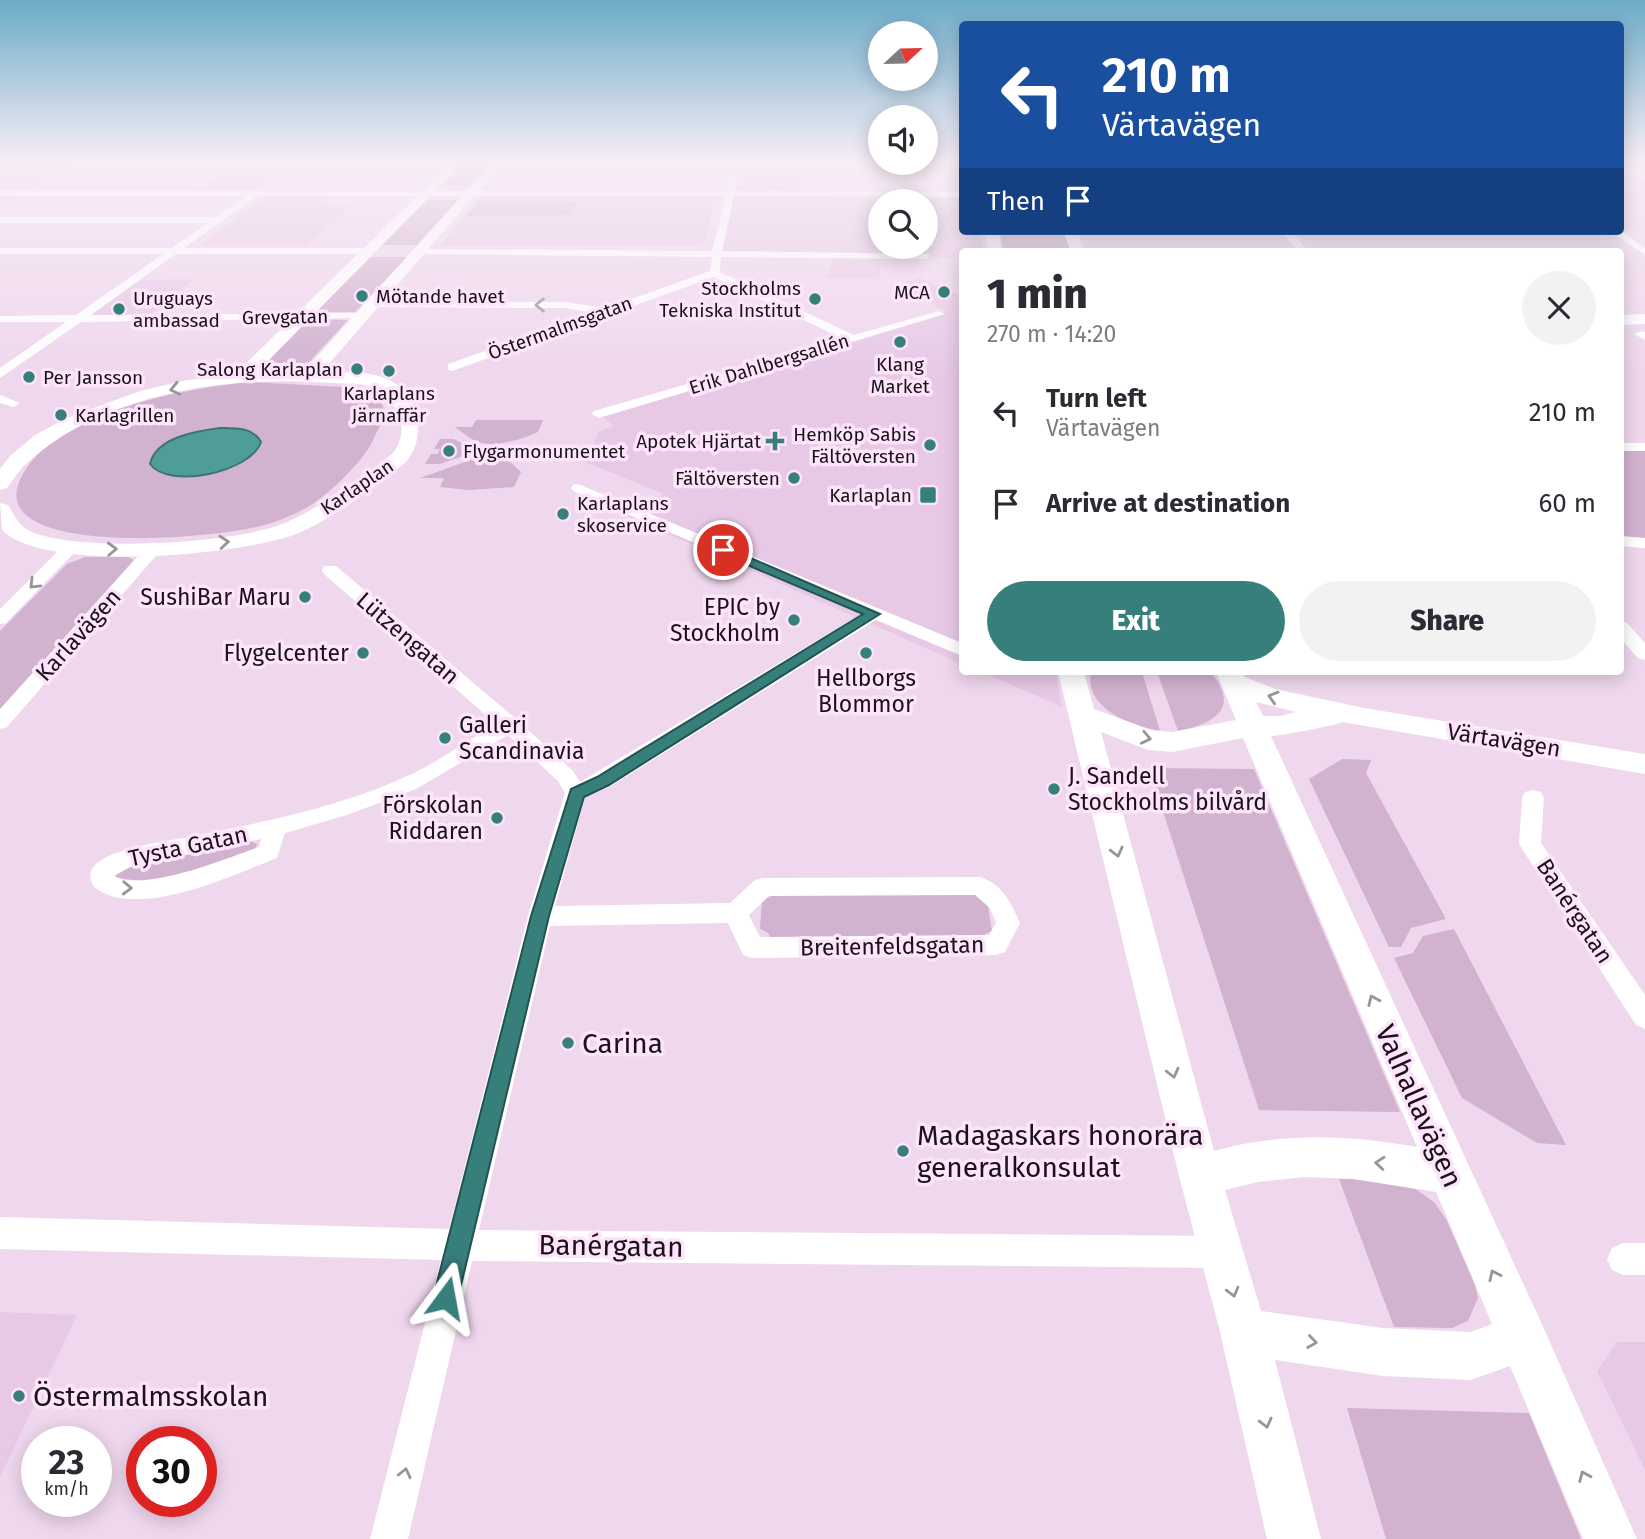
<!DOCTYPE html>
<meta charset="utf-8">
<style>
body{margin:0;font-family:"Fira Sans",sans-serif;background:#f2f2f3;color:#2b2b33;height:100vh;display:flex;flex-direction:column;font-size:26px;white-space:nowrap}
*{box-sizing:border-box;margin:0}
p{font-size:23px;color:#7c7c81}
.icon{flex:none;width:38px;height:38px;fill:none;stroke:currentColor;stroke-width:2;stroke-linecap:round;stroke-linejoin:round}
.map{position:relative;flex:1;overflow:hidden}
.panel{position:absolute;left:959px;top:248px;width:665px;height:427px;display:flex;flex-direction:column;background:#fff;border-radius:7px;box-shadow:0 4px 18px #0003}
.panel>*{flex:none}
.guide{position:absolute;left:959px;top:21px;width:665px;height:214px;border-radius:7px;box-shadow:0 4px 18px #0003;background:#1a4fa0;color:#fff;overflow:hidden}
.needle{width:46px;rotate:68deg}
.fabs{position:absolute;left:868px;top:21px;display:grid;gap:14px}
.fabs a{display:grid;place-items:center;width:70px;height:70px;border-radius:50%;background:#fff;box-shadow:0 4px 18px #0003;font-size:35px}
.speed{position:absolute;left:21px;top:1426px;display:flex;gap:14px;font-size:35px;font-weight:700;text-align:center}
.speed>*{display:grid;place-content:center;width:91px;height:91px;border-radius:50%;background:#fff;box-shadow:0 4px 18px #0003;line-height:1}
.speed small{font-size:18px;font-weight:400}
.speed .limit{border:10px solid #d22;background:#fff;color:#111}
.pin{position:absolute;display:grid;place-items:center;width:60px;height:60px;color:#fff;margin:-30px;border:4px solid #fff;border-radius:50%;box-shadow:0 2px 7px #0007}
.me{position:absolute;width:77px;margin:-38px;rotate:13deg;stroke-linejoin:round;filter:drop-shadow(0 0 5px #0008)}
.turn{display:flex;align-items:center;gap:24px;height:147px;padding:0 28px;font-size:32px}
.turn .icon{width:91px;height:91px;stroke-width:2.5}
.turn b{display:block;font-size:49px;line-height:60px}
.then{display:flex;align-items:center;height:66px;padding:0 28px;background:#0003;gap:14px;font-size:26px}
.round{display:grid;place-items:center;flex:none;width:74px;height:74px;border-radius:37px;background:#f2f2f3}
.headline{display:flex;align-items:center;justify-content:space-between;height:119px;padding:0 28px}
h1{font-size:42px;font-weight:800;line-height:52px}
.action{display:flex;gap:14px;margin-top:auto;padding:14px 28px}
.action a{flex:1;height:80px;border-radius:42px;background:#367f7b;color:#fff;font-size:28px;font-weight:800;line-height:80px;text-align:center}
.action a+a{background:#f2f2f3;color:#2b2b33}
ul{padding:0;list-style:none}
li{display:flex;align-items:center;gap:21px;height:91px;padding:0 28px}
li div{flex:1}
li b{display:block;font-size:26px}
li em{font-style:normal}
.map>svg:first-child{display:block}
.built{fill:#e7c9e6;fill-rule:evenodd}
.green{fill:#d1b2cf}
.water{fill:#4f9d98;stroke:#3f7372;stroke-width:2}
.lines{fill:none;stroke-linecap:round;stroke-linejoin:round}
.street{fill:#fff;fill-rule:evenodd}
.secondary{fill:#fff;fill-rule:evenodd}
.oneway{stroke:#989498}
.route{fill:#367f7b;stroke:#235350;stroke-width:2}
.poi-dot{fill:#367f7b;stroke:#fde4fb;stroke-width:2.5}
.labels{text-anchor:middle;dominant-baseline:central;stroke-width:7;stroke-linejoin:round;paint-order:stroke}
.far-poi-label{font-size:19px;fill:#1a121a;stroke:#fde4fb;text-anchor:end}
.far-street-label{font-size:19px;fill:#1a121a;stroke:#fde4fb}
.poi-label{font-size:23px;fill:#1a121a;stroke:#fde4fb;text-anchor:end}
.street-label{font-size:23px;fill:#1a121a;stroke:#fde4fb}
.near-poi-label{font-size:28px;fill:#1a121a;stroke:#fde4fb;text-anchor:start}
.near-street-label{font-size:28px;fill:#1a121a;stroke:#fde4fb}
</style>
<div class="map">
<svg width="1645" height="1539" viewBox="0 0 1645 1539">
<rect width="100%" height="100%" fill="#efd7ee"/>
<g class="built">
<path d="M 0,159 L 92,159 L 0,204 Z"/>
<path d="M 736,164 L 804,165 L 804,192 L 962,195 L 962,231 L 979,231 L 982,252 L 962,252 L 962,258 L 882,256 L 879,279 L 827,278 L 834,255 L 719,253 ZM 880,201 L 926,201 L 926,247 L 880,247 Z"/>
<path d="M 217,177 L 275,177 L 255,192 L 194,192 Z"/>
<path d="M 330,196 L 321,205 L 353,205 L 307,245 L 200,245 L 265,197 Z"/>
<path d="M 481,196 L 715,196 L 703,246 L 440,246 Z"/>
<path d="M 920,278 L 962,296 L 962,664 L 627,516 L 664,494 L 585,462 L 599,431 L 614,426 L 599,414 L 947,311 L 890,286 Z"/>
<path d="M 195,279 L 147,317 L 77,318 L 132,280 Z"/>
<path d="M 982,672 L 1056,672 L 1062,707 Z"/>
<path d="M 0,1312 L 77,1315 L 0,1477 Z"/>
<path d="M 1617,1342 L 1645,1342 L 1645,1470 L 1597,1371 Z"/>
</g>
<g class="green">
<path d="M 467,159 L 496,159 L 472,186 L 441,186 Z"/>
<path d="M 426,200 L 459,200 L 418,245 L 382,245 Z"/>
<path d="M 479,201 L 578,201 L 570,215 L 467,216 Z"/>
<path d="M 1000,231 L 1064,231 L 1072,252 L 1003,252 Z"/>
<path d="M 371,257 L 407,257 L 355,312 L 315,312 Z"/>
<path d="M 308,319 L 348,320 L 308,363 L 264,363 Z"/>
<path d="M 249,382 L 344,387 L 361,390 L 381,401 L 387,420 C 377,426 376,436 370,446 C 358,466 326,497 306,508 C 289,517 270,525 251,528 C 204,538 57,550 23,512 C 14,502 15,489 21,478 C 54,412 183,389 249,382 Z"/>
<path d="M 476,420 L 543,420 L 538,432 C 523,439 495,448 479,442 C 471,440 462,432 455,427 L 472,427 Z"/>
<path d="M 440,439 L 454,439 L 471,448 L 469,454 L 440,464 L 425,464 L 431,454 L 438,454 L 440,449 L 434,449 Z"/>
<path d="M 1620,451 L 1645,451 L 1645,538 L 1621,536 Z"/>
<path d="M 473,459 L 507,459 L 521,472 L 514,487 L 468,490 L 440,487 L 444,478 L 420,478 Z"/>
<path d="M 85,557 L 128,557 L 134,560 L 0,710 L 0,631 L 67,564 Z"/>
<path d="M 1091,672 L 1142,672 L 1160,731 C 1132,726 1084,709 1091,672 Z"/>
<path d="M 1157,672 L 1210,672 C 1242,708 1213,724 1178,731 Z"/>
<path d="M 1342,759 L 1371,760 L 1366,773 L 1446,919 L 1411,928 L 1401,947 L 1389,947 L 1309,779 Z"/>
<path d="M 1149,768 L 1254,769 L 1400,1112 L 1259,1110 Z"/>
<path d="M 248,840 L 257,844 L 254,852 L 199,871 L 151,882 L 116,878 L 116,872 L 126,865 Z"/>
<path d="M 774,890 L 976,892 L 987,901 L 992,931 L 985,934 L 982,941 L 772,940 L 768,933 L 760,929 L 762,900 L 770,897 Z"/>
<path d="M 1454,929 L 1566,1145 L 1537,1143 L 1462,1098 L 1394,958 L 1413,953 L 1423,936 Z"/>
<path d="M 1339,1179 L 1396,1180 L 1414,1188 L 1434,1202 L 1446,1219 L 1475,1285 L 1478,1298 L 1468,1321 L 1452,1328 L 1394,1327 Z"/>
<path d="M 1347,1408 L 1529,1413 L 1581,1539 L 1386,1539 Z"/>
</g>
<path class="water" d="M 220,428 C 235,428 253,427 261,442 C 251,472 169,490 150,464 C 156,437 197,431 220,428 Z"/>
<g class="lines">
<g class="street">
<path d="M 0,162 L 455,163 L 459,165 L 455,167 L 0,166 Z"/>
<path d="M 496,163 L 962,163 L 962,167 L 493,167 Z"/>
<path d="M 1620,170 L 1645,174 L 1645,178 L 1620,174 Z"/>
<path d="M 734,177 L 738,179 L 735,191 L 962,192 L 962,197 L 734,196 L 722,251 L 928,254 L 930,256 L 925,259 L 721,257 L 720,272 L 854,335 L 939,311 L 945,314 L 599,418 L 592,414 L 594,411 L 843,339 L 714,277 L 452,371 L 448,370 L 448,364 L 594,313 L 564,308 L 370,307 L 366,306 L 366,302 L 564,302 L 606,308 L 710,271 L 712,257 L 419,254 L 416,253 L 416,249 L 712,251 L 726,196 L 257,196 L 184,248 L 369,248 L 374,251 L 369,254 L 176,254 L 91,315 L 360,313 L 366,316 L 364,318 L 81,322 L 0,378 L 0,368 L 66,322 L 0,322 L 0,316 L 76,315 L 163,254 L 0,254 L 0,248 L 172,248 L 208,223 L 0,223 L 0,217 L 216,217 L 246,196 L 0,196 L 0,190 L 253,191 L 260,187 L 264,191 L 727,191 L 730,179 Z"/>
<path d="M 1281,231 L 1291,231 L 1309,252 L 1299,252 Z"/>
<path d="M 1610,231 L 1620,231 L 1645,248 L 1645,255 Z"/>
<path d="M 1640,331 L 1645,332 L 1645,340 L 1634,334 Z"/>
<path d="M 0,395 L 20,403 L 13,407 L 0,403 Z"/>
<rect x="1620" y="443" width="25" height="8"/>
<path d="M 578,484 L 962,643 L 962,656 L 876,620 L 611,786 L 585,798 L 555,906 L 730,903 L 755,880 L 763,878 L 980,877 C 1003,884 1011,903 1020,923 L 1005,952 L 996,955 L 752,958 L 743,955 L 728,923 L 550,926 L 479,1230 L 1222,1236 L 1233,1241 L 1238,1252 L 1233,1263 L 1222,1268 L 472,1261 L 408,1539 L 370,1539 L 441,1260 L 0,1249 L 0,1217 L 449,1229 L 528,916 L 565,793 L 558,781 L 508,735 L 416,789 L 347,815 L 285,833 L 277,858 C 233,875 142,918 98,890 C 92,886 89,880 91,872 C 98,848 172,841 194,836 C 268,821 345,806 414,773 C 442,759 469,740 496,724 L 324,574 L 322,570 L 324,566 L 336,566 L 517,720 L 573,771 L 580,782 L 861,614 L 573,491 L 571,488 L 573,485 ZM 261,839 L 259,847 C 228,858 143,893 114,876 L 130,867 ZM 975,895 L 990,908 L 996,923 L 989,935 L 760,937 L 749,915 L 769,896 Z"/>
<path d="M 1620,536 L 1645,538 L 1645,548 L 1620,546 Z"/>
<path d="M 155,542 L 163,547 L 161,550 L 7,727 L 0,729 L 0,709 L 149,544 Z"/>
<path d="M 69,544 L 77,549 L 75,552 L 6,623 L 0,624 L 0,609 L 63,546 Z"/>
<path d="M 1620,621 L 1626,622 L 1645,643 L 1645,660 L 1638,658 L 1620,638 Z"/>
<path d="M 1533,790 L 1541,792 L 1544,798 L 1541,843 L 1645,995 L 1645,1029 L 1636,1025 L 1519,844 L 1522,798 L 1525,792 Z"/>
<path d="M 1623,1243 L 1645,1243 L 1645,1275 L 1623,1275 L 1612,1270 L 1607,1259 L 1612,1248 Z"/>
</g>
<g class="secondary">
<path d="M 455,159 L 467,159 L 258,371 L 303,372 L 495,159 L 506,159 L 321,373 C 343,373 367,370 387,379 C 419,393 428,436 406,462 C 380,484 330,520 299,533 C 245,555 44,574 2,530 L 0,503 L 8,505 C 15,516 19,527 32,532 C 82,553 236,543 285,523 C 316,510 365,475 392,454 C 416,426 390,386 357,384 C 323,383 289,380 255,382 C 178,385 85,409 27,463 C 19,470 13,480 7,488 L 0,490 L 0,469 L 10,456 L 35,435 L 67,418 L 140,391 L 183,381 L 236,373 Z"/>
<path d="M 985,231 L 999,231 L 1002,252 L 988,252 Z"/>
<path d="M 1063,231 L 1077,231 L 1085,252 L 1071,252 Z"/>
<path d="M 1645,314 L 1645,324 L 1620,325 L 1620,315 Z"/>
<path d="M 1058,672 L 1084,672 L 1094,709 L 1151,730 L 1172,732 L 1236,720 L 1216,672 L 1242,672 L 1245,677 L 1275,689 L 1364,708 L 1645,754 L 1645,774 L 1342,722 C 1338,725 1280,736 1271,736 L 1540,1320 L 1637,1539 L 1583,1539 L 1510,1366 L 1471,1380 L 1383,1376 L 1275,1360 L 1321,1539 L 1267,1539 L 1220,1332 L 1179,1176 ZM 1256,702 L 1296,712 L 1280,716 L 1263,716 ZM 1101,732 L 1148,750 L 1172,752 L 1243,738 L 1417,1147 C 1348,1135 1282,1132 1214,1151 ZM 1305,1177 L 1353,1179 L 1436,1192 L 1492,1324 L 1471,1332 L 1383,1328 L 1261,1311 L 1225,1190 L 1258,1182 Z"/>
</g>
</g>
<defs><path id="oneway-chevron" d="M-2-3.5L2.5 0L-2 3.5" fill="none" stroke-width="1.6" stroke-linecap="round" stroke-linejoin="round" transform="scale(1.75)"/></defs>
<g class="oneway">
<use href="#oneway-chevron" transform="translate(540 305) rotate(-180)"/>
<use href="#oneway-chevron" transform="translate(175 389) rotate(167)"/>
<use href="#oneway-chevron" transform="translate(224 542) rotate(-5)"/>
<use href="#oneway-chevron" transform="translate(112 549) rotate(-2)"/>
<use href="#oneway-chevron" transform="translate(34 584) rotate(135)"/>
<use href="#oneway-chevron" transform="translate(1273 697) rotate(-164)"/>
<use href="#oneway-chevron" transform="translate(1146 738) rotate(12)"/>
<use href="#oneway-chevron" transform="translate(1117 852) rotate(76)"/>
<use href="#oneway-chevron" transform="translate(127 888) rotate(2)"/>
<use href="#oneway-chevron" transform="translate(1373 1000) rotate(-114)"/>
<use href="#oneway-chevron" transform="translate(1173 1073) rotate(76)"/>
<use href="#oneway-chevron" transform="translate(1380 1163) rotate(-175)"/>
<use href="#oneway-chevron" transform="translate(1494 1275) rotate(-115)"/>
<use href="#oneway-chevron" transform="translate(1233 1292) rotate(75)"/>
<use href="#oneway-chevron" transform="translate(1312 1342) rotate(8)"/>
<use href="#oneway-chevron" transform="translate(1266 1423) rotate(76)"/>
<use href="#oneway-chevron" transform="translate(405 1473) rotate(-77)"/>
<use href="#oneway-chevron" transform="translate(1584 1476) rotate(-113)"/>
</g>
<linearGradient id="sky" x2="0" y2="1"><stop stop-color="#6babc8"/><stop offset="0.43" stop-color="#f8edf7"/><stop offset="1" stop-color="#f8edf7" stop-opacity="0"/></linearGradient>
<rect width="1645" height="374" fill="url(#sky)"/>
<path class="route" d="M 723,546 L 880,614 L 609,785 L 584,797 L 549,916 L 458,1298 L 454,1307 L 446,1311 L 437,1307 L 433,1298 L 531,916 L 571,789 L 597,777 L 863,614 L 719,553 L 717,550 Z"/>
<g class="poi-dot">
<circle cx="944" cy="292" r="7"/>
<circle cx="362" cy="296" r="7"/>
<circle cx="815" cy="299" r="7"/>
<circle cx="119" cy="309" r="7"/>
<circle cx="900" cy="342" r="7"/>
<circle cx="357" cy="369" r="7"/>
<circle cx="389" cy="371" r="7"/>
<circle cx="29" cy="377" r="7"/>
<circle cx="61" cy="415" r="7"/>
<path d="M771.5 430.5h7v7h7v7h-7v7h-7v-7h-7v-7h7z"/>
<circle cx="930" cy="445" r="7"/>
<circle cx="449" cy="451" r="7"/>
<circle cx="794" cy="478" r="7"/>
<rect x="919" y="486" width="18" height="18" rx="3.5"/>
<circle cx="563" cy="514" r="7"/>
<circle cx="305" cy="597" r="7"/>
<circle cx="794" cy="620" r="7"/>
<circle cx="363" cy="653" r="7"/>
<circle cx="866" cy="653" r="7"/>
<circle cx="445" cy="738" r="7"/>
<circle cx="1054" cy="789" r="7"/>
<circle cx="497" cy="818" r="7"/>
<circle cx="568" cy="1043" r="7"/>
<circle cx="903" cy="1151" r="7"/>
<circle cx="19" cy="1396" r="7"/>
</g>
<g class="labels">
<g class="far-poi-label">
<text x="801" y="288">Stockholms<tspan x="801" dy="22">Tekniska Institut</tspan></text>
<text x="930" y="292">MCA</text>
<text x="376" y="296" text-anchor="start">Mötande havet</text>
<text x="133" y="298" text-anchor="start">Uruguays<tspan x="133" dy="22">ambassad</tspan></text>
<text x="900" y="364" text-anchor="middle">Klang<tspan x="900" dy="22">Market</tspan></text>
<text x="343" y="369">Salong Karlaplan</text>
<text x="43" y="377" text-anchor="start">Per Jansson</text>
<text x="389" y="393" text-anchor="middle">Karlaplans<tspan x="389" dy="22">Järnaffär</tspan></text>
<text x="75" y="415" text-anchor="start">Karlagrillen</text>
<text x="916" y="434">Hemköp Sabis<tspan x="916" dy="22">Fältöversten</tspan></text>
<text x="761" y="441">Apotek Hjärtat</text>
<text x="463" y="451" text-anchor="start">Flygarmonumentet</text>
<text x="780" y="478">Fältöversten</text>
<text x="912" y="495">Karlaplan</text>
<text x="577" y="503" text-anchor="start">Karlaplans<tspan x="577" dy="22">skoservice</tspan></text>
</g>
<g class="far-street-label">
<text transform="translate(285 317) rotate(-1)">Grevgatan</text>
<text transform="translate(560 328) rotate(-20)">Östermalmsgatan</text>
<text transform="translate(769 364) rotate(-17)">Erik Dahlbergsallén</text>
<text transform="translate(357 487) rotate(-34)">Karlaplan</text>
</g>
<g class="poi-label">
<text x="291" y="597">SushiBar Maru</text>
<text x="780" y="607">EPIC by<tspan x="780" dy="26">Stockholm</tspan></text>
<text x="349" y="653">Flygelcenter</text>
<text x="866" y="678" text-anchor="middle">Hellborgs<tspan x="866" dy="26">Blommor</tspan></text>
<text x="459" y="725" text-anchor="start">Galleri<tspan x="459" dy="26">Scandinavia</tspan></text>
<text x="1068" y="776" text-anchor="start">J. Sandell<tspan x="1068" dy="26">Stockholms bilvård</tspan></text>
<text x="483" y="805">Förskolan<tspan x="483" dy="26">Riddaren</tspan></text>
</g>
<g class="street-label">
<text transform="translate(78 635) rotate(-48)">Karlavägen</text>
<text transform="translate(408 638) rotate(41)">Lützengatan</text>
<text transform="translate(1504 740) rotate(9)">Värtavägen</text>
<text transform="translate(188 846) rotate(-12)">Tysta Gatan</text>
<text transform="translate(1575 911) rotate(57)">Banérgatan</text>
<text transform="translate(892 946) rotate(-1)">Breitenfeldsgatan</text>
</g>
<g class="near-poi-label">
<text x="582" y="1043">Carina</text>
<text x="917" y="1135">Madagaskars honorära<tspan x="917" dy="32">generalkonsulat</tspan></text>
<text x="33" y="1396">Östermalmsskolan</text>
</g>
<g class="near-street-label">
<text transform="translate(1419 1106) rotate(66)">Valhallavägen</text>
<text transform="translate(611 1246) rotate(1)">Banérgatan</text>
</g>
</g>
</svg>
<div class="fabs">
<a><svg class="needle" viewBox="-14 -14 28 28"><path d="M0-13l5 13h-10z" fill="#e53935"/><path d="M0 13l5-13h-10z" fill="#7c7c81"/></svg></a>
<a><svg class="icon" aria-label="sound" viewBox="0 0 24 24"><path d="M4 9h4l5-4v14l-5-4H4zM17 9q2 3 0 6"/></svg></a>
<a><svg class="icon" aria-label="search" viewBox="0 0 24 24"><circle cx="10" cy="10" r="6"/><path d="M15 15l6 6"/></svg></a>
</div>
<div class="speed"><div>23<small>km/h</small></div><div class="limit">30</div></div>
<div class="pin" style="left:723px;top:550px;background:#d93025"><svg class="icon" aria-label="arrive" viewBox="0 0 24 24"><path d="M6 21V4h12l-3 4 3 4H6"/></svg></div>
<svg class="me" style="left:446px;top:1298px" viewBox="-20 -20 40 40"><path d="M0-17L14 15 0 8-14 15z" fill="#367f7b" stroke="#fff" stroke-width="4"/></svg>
<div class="guide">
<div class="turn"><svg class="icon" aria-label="left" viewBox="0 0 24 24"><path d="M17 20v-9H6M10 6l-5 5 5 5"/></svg><div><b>210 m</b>Värtavägen</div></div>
<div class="then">Then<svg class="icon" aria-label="arrive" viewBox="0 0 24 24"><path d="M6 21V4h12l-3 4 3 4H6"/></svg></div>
</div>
<section class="panel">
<div class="headline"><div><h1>1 min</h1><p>270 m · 14:20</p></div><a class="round"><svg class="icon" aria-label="close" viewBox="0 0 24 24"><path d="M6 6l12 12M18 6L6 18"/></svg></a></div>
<ul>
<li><svg class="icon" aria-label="left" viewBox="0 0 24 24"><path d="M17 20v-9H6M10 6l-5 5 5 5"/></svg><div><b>Turn left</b><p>Värtavägen</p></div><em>210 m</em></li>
<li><svg class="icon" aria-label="arrive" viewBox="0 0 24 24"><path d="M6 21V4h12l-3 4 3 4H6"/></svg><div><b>Arrive at destination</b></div><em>60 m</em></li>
</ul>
<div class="action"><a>Exit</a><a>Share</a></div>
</section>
</div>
